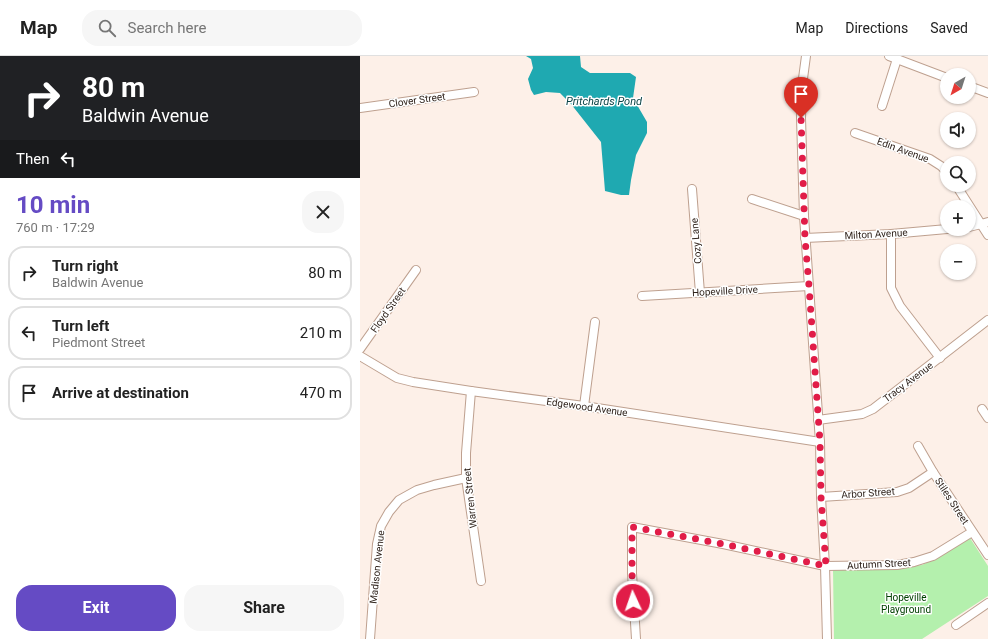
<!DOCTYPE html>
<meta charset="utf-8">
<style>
body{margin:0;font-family:Roboto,sans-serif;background:#f6f6f6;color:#222;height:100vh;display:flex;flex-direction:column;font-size:15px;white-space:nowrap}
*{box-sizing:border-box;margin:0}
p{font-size:13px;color:#767676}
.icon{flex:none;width:22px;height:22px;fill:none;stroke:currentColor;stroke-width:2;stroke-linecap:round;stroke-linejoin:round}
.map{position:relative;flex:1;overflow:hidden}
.drawer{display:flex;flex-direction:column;background:#fff;width:360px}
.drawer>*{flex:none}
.hud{background:#202124;color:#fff;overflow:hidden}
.needle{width:26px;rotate:219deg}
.fabs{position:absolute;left:580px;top:12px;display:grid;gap:8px}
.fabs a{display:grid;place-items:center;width:36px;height:36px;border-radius:50%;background:#fff;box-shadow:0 1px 3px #0004;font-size:20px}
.pin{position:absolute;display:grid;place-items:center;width:34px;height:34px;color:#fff;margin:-41px -17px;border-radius:50% 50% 50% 0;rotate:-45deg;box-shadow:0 0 4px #0007}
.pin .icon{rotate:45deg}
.me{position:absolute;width:44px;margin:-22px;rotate:357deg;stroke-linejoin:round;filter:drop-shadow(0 0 3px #0008)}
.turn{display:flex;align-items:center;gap:14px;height:84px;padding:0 16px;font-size:18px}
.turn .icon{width:52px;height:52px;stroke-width:2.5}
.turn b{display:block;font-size:28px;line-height:34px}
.then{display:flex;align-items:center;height:38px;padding:0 16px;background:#0003;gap:8px;font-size:15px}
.round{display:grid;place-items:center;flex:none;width:42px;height:42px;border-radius:16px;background:#f6f6f6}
.headline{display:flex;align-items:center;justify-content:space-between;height:68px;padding:0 16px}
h1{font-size:24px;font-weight:700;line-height:30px;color:#654bc4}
.primary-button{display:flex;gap:8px;margin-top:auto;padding:8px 16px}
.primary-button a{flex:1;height:46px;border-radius:16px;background:#654bc4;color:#fff;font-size:16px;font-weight:700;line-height:46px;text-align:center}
.primary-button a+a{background:#f6f6f6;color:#222}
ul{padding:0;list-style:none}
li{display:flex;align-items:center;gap:12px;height:54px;margin:0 8px 6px;padding:0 8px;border:2px solid #e0e0e0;border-radius:16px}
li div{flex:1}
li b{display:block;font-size:15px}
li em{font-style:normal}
header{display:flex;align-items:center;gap:24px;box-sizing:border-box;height:56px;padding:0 20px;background:#fff;border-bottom:1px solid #e0e0e0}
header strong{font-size:19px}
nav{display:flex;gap:22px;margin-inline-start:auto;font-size:14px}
.search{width:280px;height:36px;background:#f6f6f6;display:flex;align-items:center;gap:10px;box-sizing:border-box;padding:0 14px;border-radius:16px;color:#767676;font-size:15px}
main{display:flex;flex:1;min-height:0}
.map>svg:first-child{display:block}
.green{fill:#b4f0ad}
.water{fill:#1fa9b1}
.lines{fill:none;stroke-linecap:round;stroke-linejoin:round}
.minor-casing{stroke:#bea08f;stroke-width:10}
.minor{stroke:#fff;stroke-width:8}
.route{stroke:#e11d48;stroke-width:7;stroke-dasharray:0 12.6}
.labels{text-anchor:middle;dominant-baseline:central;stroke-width:3;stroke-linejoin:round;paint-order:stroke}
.street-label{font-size:10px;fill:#30241d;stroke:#fff}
.park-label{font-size:10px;fill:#004000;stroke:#fff}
.water-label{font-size:11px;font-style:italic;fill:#0b4447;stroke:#fff}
</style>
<header>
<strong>Map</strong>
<div class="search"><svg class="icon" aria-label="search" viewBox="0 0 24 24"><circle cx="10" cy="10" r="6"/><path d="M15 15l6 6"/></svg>Search here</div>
<nav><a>Map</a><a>Directions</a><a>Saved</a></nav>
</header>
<main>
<section class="drawer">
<div class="hud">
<div class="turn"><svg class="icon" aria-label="right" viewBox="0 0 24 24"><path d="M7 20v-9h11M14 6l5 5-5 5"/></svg><div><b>80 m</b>Baldwin Avenue</div></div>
<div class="then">Then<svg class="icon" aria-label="left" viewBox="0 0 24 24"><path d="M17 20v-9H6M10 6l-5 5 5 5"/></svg></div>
</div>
<div class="headline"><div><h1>10 min</h1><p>760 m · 17:29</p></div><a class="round"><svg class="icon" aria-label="close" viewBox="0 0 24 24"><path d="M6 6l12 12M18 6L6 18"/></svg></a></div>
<ul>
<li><svg class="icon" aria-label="right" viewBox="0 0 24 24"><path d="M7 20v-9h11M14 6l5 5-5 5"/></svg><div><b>Turn right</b><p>Baldwin Avenue</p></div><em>80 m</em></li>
<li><svg class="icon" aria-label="left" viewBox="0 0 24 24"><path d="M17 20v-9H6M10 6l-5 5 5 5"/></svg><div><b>Turn left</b><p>Piedmont Street</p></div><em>210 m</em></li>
<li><svg class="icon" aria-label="arrive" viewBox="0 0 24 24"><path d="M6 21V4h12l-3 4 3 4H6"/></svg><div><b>Arrive at destination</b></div><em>470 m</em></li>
</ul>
<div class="primary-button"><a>Exit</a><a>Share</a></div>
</section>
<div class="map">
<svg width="628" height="583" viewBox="0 0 628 583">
<rect width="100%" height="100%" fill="#fdf0e8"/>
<path class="green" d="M 610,482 L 628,510 L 628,540 L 562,583 L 474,583 L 473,513 L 538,512 L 562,509 L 577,502 Z"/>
<path class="water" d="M 166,0 L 220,0 L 221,11 L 230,17 L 270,17 L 276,21 L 273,42 L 287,66 L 287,77 L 276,99 L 271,124 L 269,139 L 261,139 L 245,135 L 241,86 L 211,48 L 200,37 L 186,36 L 174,39 L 171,34 L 168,23 L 173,12 L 171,3 Z"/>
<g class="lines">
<defs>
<g id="minor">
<path d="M 446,0 L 442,30 L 441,62 L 444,160 L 460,386 L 461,441 L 465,510 L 467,583"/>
<path d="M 529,0 L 587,22"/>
<path d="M 609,30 L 628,37"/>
<path d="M 522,50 L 537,3"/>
<path d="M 0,52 L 114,36"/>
<path d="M 495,77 L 570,103 L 581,110 L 587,116"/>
<path d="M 596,129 L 628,179"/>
<path d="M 332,133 L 340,237"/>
<path d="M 392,143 L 444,160"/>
<path d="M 609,171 L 621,168 L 628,166"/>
<path d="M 531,178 L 531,232 L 540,250 L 580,302"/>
<path d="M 445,182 L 531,178 L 587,173"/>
<path d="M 282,240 L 449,230"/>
<path d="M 0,293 L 56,214"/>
<path d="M 0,300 L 37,322 L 53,326 L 111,335 L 224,350 L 460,386"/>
<path d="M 111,335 L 106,397 L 106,422 L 121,525"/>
<path d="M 224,350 L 235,266"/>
<path d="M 622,353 L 628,362"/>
<path d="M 458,364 L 502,358 L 513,353 L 628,264"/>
<path d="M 558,390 L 573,416 L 628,499"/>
<path d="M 461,441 L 537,436 L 549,432 L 573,416"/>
<path d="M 596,569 L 628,547"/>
<path d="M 10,583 L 17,488 L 21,470 L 29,456 L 39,444 L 57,434 L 74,429 L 106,422"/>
<path d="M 276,583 L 272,517 L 272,471 L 363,488 L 465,510 L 537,509 L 554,506 L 573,500 L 612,476"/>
</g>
</defs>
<use href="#minor" class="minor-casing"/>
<use href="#minor" class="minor"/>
</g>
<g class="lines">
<path class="route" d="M 273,545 L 272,517 L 272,471 L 363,488 L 466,510 L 461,441 L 460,386 L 449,230 L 445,182 L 441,62"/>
</g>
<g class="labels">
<g class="street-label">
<text transform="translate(57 44) rotate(-8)">Clover Street</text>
<text transform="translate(543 94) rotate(20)">Edin Avenue</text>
<text transform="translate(516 178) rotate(-3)">Milton Avenue</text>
<text transform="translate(336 185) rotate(-95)">Cozy Lane</text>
<text transform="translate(365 235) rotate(-3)">Hopeville Drive</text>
<text transform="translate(28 254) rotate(-55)">Floyd Street</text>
<text transform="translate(548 326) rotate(-37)">Tracy Avenue</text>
<text transform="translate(227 351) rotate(8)">Edgewood Avenue</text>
<text transform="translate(508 437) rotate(-4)">Arbor Street</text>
<text transform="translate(110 442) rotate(-96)">Warren Street</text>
<text transform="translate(592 445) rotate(57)">Stiles Street</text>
<text transform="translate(519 508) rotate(-3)">Autumn Street</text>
<text transform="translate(17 511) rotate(-84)">Madison Avenue</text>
</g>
<g class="park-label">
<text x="546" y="541">Hopeville<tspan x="546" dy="12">Playground</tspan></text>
</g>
<g class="water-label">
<text x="244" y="45">Pritchards Pond</text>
</g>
</g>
</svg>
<div class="fabs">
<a><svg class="needle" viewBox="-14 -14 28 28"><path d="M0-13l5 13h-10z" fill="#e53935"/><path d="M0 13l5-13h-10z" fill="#767676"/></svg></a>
<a><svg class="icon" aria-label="sound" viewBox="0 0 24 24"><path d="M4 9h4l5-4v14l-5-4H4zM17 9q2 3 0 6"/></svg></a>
<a><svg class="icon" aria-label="search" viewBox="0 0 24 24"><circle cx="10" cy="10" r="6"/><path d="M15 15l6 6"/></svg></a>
<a>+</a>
<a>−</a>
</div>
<div class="pin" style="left:441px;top:62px;background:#d93025"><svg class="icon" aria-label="arrive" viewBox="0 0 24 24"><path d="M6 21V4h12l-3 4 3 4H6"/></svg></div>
<svg class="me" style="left:273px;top:545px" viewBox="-20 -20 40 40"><circle r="17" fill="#e11d48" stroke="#fff" stroke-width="3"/><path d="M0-11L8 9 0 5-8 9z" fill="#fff"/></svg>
</div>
</main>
